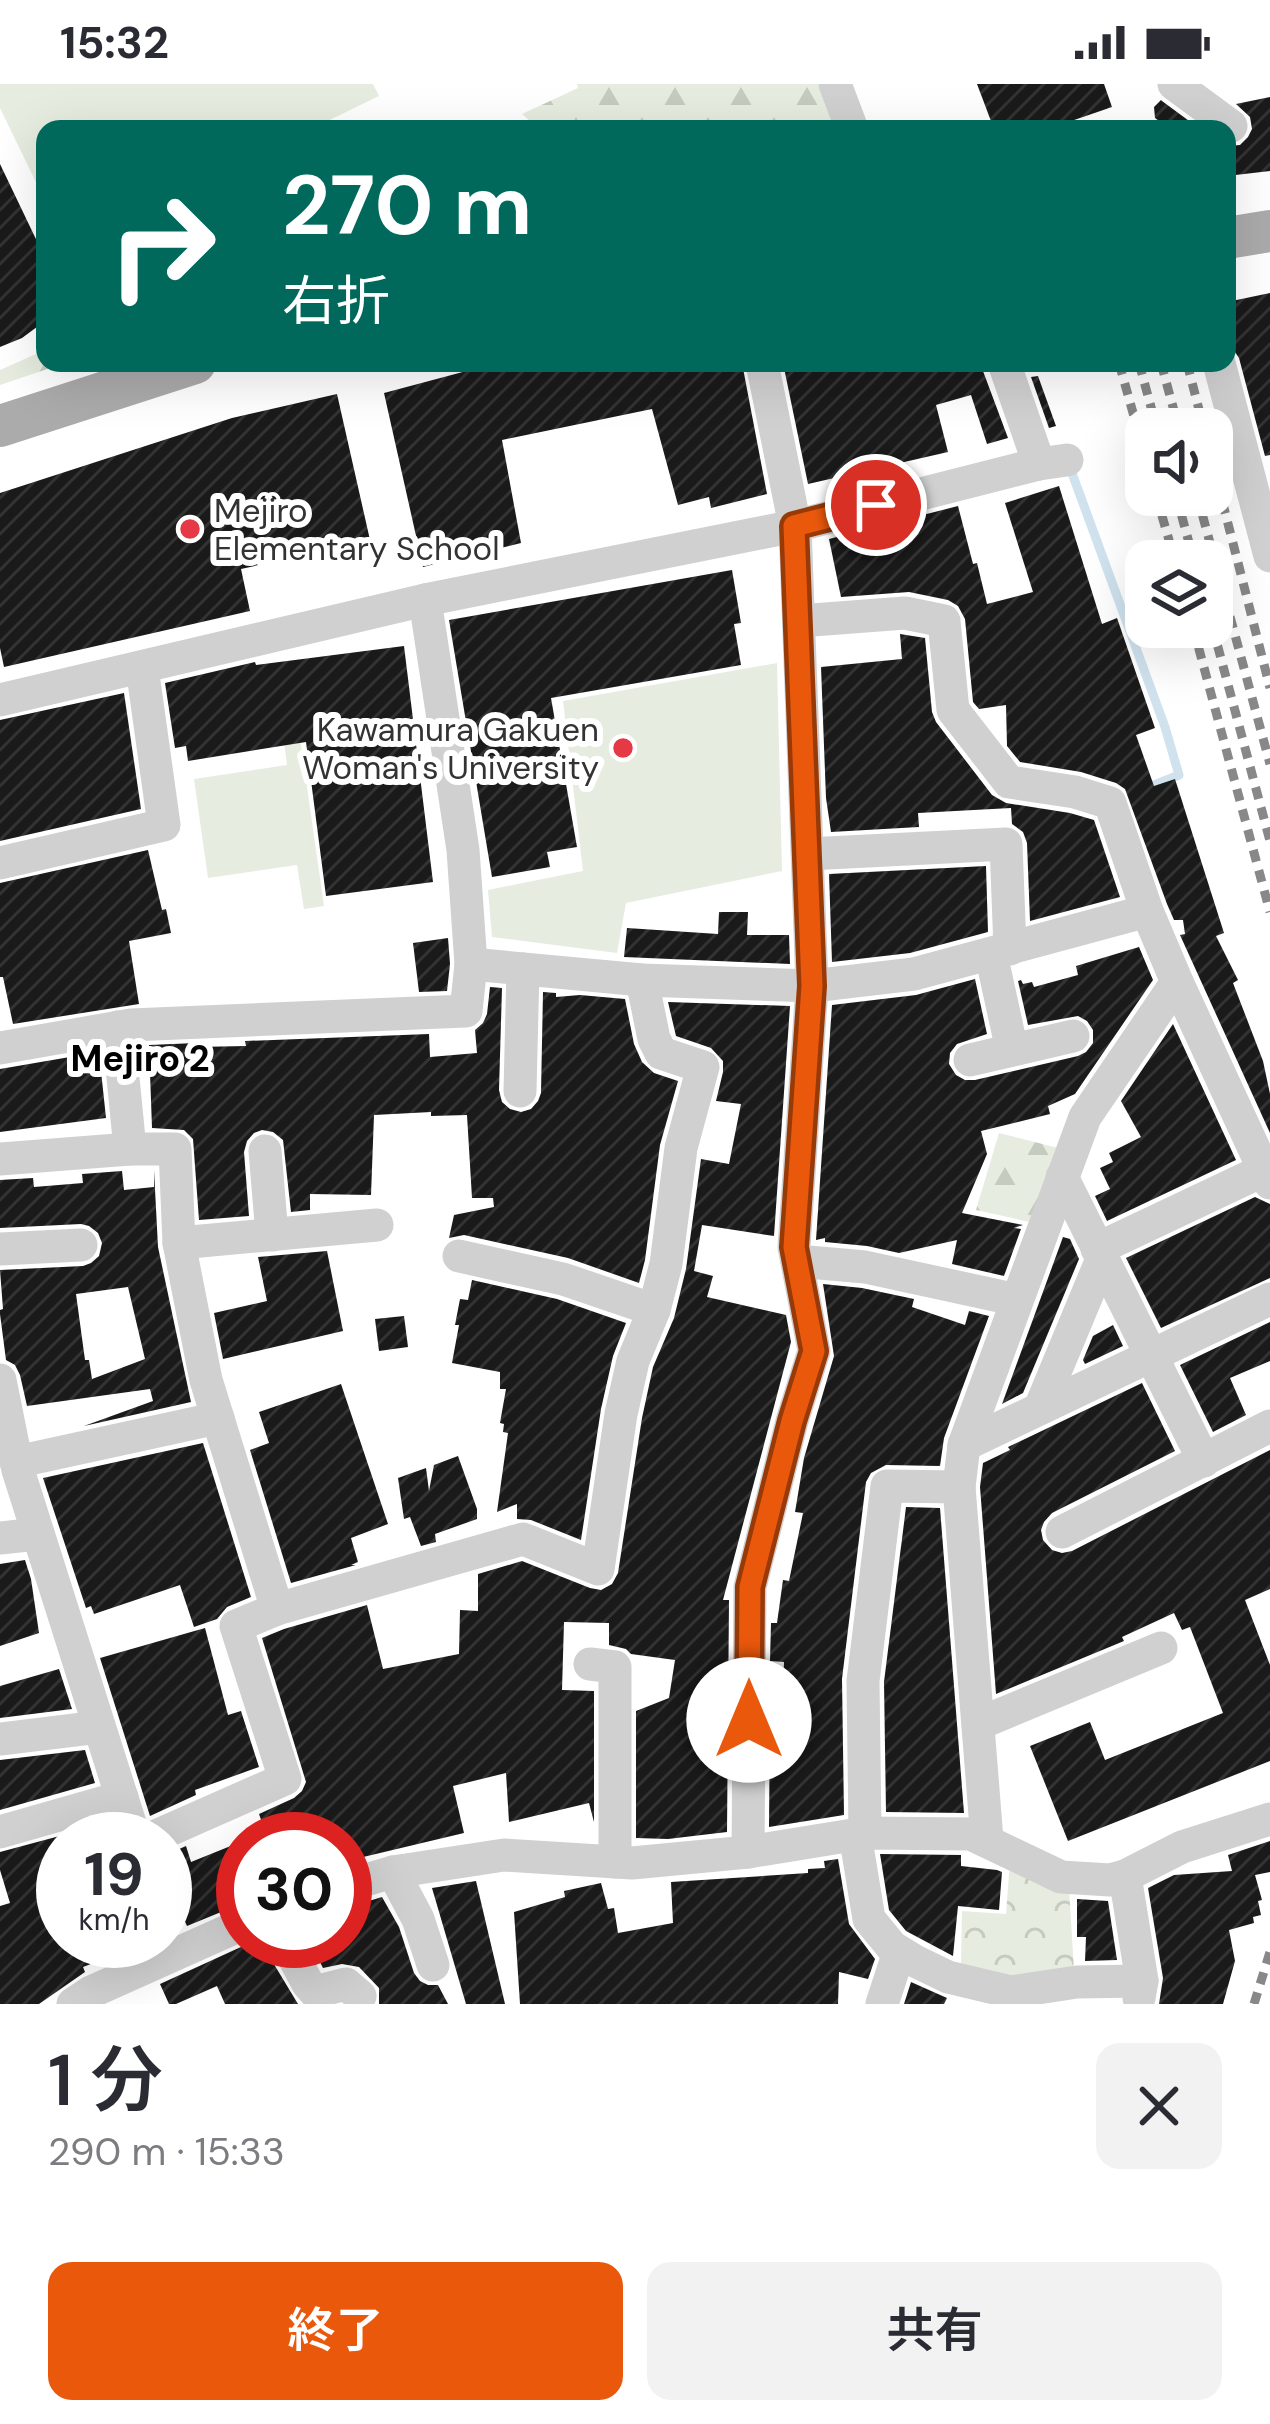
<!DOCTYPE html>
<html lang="ja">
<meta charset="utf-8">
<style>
body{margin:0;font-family:"DM Sans","Noto Sans JP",sans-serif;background:#f2f2f3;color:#2b2b33;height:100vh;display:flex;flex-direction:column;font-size:45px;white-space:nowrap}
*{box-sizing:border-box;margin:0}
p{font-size:39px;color:#7c7c81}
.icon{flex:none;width:66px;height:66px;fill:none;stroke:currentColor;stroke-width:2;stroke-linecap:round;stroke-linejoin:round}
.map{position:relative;height:1920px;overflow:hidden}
.drawer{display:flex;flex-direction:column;background:#fff;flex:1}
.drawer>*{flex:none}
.banner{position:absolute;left:36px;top:36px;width:1200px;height:252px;border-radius:24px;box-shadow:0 12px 48px #0002;background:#00695c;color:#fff;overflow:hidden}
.tools{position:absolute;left:1125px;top:324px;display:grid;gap:24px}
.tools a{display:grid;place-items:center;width:108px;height:108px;border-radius:24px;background:#fff;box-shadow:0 12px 48px #0002;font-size:60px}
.speed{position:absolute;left:36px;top:1728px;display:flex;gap:24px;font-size:60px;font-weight:700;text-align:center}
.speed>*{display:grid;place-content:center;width:156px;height:156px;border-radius:50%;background:#fff;box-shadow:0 12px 48px #0002;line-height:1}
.speed small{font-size:30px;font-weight:400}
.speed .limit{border:18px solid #d22;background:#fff;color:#111}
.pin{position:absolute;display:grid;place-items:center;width:102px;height:102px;color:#fff;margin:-51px;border:6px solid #fff;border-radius:50%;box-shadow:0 3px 12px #0007}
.me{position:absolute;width:132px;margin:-66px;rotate:0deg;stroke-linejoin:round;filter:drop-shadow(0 0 9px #0008)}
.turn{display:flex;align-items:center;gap:42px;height:252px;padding:0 48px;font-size:54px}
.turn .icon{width:156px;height:156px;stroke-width:2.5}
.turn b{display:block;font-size:84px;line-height:102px}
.round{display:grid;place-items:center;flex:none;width:126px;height:126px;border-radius:24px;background:#f2f2f3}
.overview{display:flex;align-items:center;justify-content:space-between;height:204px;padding:0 48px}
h1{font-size:72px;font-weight:600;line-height:90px}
.primary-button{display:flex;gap:24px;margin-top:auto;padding:24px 48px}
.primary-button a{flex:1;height:138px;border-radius:24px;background:#ea580c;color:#fff;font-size:48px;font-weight:600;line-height:138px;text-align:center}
.primary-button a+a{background:#f2f2f3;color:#2b2b33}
.status{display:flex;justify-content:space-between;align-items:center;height:84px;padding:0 60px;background:#fff;direction:ltr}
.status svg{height:33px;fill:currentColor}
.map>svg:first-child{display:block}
.forest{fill:url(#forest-firs)}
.park{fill:url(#park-crowns)}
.garden{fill:#e6ecdf}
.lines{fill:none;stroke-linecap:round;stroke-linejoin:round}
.stream{stroke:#cfe2ee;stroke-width:9}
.building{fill:url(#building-hatch);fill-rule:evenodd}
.minor{stroke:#d0d0d0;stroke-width:33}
.major{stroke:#ababab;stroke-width:42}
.rail{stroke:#888;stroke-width:9;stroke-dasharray:12 9;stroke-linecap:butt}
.route-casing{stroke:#983908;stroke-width:30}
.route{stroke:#ea580c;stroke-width:21}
.poi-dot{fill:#e63946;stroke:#fff;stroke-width:4.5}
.labels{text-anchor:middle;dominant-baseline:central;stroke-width:12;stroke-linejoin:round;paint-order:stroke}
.poi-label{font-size:33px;fill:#333;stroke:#fff;text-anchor:start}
.neighbourhood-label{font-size:36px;font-weight:bold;fill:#000;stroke:#fff}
</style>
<div class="status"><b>15:32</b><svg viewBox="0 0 49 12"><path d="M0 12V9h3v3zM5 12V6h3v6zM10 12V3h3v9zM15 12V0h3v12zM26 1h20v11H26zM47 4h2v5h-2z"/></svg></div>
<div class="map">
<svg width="1270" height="1920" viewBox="0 0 1270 1920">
<defs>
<pattern id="forest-firs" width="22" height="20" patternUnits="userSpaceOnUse" patternTransform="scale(3)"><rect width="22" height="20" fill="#e6ecdf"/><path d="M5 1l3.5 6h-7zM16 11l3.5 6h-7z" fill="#c6cbc0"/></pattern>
<pattern id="park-crowns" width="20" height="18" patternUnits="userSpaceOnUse" patternTransform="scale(3)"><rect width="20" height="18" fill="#e6ecdf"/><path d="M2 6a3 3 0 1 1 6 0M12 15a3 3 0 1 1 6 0" fill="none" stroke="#c6cbc0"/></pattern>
<pattern id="building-hatch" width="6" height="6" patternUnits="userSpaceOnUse" patternTransform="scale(3)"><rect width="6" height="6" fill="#1a1a1a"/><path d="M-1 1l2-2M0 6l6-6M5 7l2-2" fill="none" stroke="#333"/></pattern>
</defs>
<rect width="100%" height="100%" fill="#fff"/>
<g class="forest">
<path d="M 577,0 L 818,0 L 836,45 L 539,45 L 522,30 L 578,4 Z"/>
<path d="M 45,266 L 45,279 L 65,279 L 0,301 L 0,286 Z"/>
<path d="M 999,1049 L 1062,1065 L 1039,1140 L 976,1126 Z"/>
</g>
<path class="park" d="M 1010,1777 L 1069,1804 L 1074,1886 L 1018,1894 L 961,1880 L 962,1827 L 1006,1830 Z"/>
<g class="garden">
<path d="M 0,0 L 373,0 L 379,12 L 311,45 L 45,45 L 45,117 L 0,24 Z"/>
<path d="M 289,577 L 324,822 L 304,825 L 297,781 L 208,794 L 194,695 L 287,681 L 274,580 Z"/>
<path d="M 777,579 L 782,787 L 626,819 L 617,869 L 492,853 L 488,806 L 583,787 L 563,617 Z"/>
</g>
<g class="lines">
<path class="stream" d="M 1069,381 L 1165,643 L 1179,691 L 1144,705"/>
</g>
<g class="building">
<path d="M 977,0 L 1104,0 L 1112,23 L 1048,45 L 994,45 Z"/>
<path d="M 1270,13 L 1270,87 L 1227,92 L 1227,62 L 1240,61 L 1248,53 L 1252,45 L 1250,33 L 1236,20 Z"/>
<path d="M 1161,16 L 1162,17 L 1200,45 L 1170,45 L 1155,34 L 1154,23 Z"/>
<path d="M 0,80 L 45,174 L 45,237 L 22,254 L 0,263 Z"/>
<path d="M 1270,209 L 1270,371 L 1265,372 L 1239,274 L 1227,256 L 1227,218 Z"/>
<path d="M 515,279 L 547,279 L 546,285 L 578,279 L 742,279 L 767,410 L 711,424 L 709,413 L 678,421 L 652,325 L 502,356 L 521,459 L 423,483 L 384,309 L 474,285 Z"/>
<path d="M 783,279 L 980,279 L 1008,354 L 987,360 L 971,311 L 936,321 L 948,368 L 808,400 Z"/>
<path d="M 1038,292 L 1056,342 L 1049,344 L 1031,293 Z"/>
<path d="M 337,310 L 370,456 L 241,485 L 250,527 L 4,583 L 0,564 L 0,409 L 232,334 Z"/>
<path d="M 1059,402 L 1102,540 L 1117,534 L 1155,644 L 1136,651 L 1154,702 L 1175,695 L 1224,849 L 1216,852 L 1238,896 L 1233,899 L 1263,977 L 1270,1010 L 1270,1049 L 1180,851 L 1185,850 L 1183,836 L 1174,836 L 1167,820 L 1125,705 L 1116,699 L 1081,688 L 1020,678 L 1007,662 L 1006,621 L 979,625 L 973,618 L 965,535 L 958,522 L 948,516 L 909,508 L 841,513 L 829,455 L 958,422 L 973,480 L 977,479 L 987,520 L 1033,508 L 1005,419 Z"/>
<path d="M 732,486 L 741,539 L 734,540 L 741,581 L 551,614 L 577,763 L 547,768 L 550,783 L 492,793 L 449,536 Z"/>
<path d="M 900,550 L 925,554 L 932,628 L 936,638 L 992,711 L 1006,719 L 1070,729 L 1094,736 L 1120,813 L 1030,837 L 1027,759 L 1023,748 L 1012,740 L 1011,724 L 918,729 L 919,743 L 831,748 L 826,714 L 821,583 L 902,575 Z"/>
<path d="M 404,562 L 433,798 L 326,812 L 306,658 L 188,677 L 186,662 L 175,664 L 165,599 L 255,578 L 256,581 Z"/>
<path d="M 124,609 L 141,725 L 0,757 L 0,636 Z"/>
<path d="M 148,766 L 162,826 L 166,825 L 171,849 L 129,857 L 139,920 L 13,940 L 3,893 L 0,893 L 0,799 Z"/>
<path d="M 986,782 L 988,848 L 910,869 L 832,878 L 829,790 Z"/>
<path d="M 719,828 L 748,828 L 747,851 L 789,851 L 790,880 L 624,873 L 627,844 L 718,850 Z"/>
<path d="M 448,854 L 450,880 L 447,907 L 419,908 L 413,859 Z"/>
<path d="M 1139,863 L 1153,896 L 1075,1010 L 1048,1022 L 1050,1030 L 981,1047 L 987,1070 L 962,1129 L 1023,1141 L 1014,1144 L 1021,1145 L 1004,1192 L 952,1180 L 957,1156 L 899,1169 L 867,1162 L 825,1158 L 825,1154 L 816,1156 L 832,921 L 916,911 L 975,895 L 987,950 L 957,960 L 950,969 L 949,980 L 956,991 L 965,996 L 975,996 L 1078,972 L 1086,968 L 1093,959 L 1093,946 L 1087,937 L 1078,932 L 1028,941 L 1018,897 L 1021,896 L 1023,900 L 1032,898 L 1034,903 L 1078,891 L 1076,882 Z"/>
<path d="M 490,903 L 502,904 L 499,1006 L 502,1018 L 510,1025 L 521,1028 L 531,1025 L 538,1017 L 541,1009 L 543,908 L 556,909 L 556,913 L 580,911 L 625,915 L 634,960 L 642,978 L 654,989 L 678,997 L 660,1061 L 645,1176 L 639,1199 L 568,1174 L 464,1151 L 449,1154 L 454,1131 L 494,1123 L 493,1114 L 472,1114 L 467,1031 L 431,1032 L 431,1028 L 374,1031 L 371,1111 L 310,1110 L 310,1126 L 291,1128 L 283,1056 L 273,1048 L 262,1046 L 254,1049 L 247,1057 L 244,1068 L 249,1132 L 199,1136 L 193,1055 L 184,1046 L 152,1044 L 149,961 L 196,959 L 196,963 L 246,962 L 245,957 L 429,950 L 430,973 L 477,969 L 475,946 L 483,939 L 487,930 Z"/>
<path d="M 668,918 L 790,922 L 774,1152 L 702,1141 L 694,1187 L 713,1192 L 707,1213 L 786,1231 L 791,1258 L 723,1516 L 729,1516 L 727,1748 L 668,1755 L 636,1754 L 636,1627 L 669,1614 L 675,1576 L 631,1570 L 626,1565 L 609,1561 L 609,1539 L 564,1538 L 562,1606 L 594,1607 L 594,1738 L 589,1719 L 509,1738 L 506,1689 L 453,1702 L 464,1749 L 359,1774 L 358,1772 L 353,1774 L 346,1755 L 268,1755 L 259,1730 L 294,1714 L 302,1707 L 306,1698 L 262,1554 L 284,1545 L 367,1521 L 383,1585 L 459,1570 L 460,1526 L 478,1527 L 478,1490 L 522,1477 L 590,1504 L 601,1506 L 612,1500 L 618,1489 L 642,1334 L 653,1283 L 674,1234 L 686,1185 L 701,1075 L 729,1080 L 741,1020 L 716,1017 L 723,988 L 723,977 L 711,964 L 676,952 Z"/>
<path d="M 1173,940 L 1236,1076 L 1107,1137 L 1095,1112 L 1110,1105 L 1100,1084 L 1113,1078 L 1109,1069 L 1141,1053 L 1121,1017 Z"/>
<path d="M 99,968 L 106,1034 L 0,1048 L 0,985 Z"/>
<path d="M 154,1086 L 158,1163 L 191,1318 L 84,1342 L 153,1317 L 150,1305 L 27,1322 L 20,1291 L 15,1281 L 6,1276 L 0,1230 L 0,1226 L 3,1225 L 0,1186 L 83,1182 L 91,1179 L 99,1172 L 102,1159 L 98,1149 L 89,1142 L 81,1140 L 0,1144 L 0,1096 L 33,1094 L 34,1103 L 83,1099 L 82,1090 L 122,1087 L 124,1106 L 154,1103 ZM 128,1203 L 145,1275 L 92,1295 L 89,1276 L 85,1276 L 76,1210 Z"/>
<path d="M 1255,1113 L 1270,1120 L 1270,1194 L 1161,1244 L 1126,1174 Z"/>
<path d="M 1063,1153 L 1070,1155 L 1079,1175 L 1023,1309 L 1002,1320 Z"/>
<path d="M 327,1167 L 343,1247 L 223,1275 L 214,1229 L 267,1217 L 258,1173 Z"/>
<path d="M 472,1196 L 557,1215 L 626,1239 L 613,1272 L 601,1325 L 581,1456 L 531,1436 L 517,1435 L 517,1420 L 497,1428 L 508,1349 L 503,1348 L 504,1340 L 500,1339 L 506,1305 L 500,1305 L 500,1288 L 452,1279 L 459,1241 L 455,1241 L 460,1215 L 468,1216 Z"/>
<path d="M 823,1200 L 862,1204 L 914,1215 L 912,1223 L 965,1241 L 969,1227 L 989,1232 L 944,1354 L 940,1382 L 886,1381 L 871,1389 L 866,1398 L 842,1595 L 844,1731 L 769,1743 L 770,1628 L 782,1628 L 784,1578 L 770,1577 L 771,1539 L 777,1539 L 783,1496 L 789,1497 L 803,1429 L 795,1428 L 804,1374 L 834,1272 Z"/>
<path d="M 404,1232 L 408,1263 L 379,1267 L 375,1235 Z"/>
<path d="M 1270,1238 L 1270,1277 L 1230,1294 L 1246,1331 L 1213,1348 L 1180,1281 Z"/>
<path d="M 1113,1241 L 1123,1262 L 1085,1280 L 1083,1276 L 1093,1252 Z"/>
<path d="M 1142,1299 L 1175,1367 L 1052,1429 L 1044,1438 L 1041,1446 L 1043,1456 L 1052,1466 L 1062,1469 L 1072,1467 L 1270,1366 L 1270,1505 L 1245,1516 L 1270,1581 L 1270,1677 L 1068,1757 L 1030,1662 L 1090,1638 L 1105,1676 L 1223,1629 L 1190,1543 L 1182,1546 L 1174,1529 L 1122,1553 L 1124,1557 L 996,1610 L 980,1403 L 983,1379 L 1010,1366 L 1008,1363 Z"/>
<path d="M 341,1300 L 388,1440 L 351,1454 L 358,1478 L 351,1481 L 356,1481 L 291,1499 L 250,1366 L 269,1359 L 259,1328 Z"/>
<path d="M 203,1359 L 251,1513 L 227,1523 L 217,1535 L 194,1543 L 180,1501 L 94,1530 L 91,1522 L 86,1524 L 43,1394 Z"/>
<path d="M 458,1372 L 477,1425 L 477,1435 L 435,1450 L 436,1458 L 421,1462 L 410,1433 L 404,1435 L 398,1394 L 426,1384 L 429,1407 L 434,1381 Z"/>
<path d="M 906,1423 L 940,1424 L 964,1729 L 886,1728 L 884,1598 Z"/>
<path d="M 25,1476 L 31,1495 L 39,1549 L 0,1562 L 0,1480 Z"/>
<path d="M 205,1544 L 228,1631 L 241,1627 L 259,1683 L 195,1706 L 196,1711 L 150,1732 L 100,1574 Z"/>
<path d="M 59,1585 L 72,1625 L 0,1634 L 0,1602 Z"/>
<path d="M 85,1666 L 95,1699 L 0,1726 L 0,1676 Z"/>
<path d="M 108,1739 L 113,1755 L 63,1755 L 63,1857 L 146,1857 L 146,1859 L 83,1883 L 85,1888 L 39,1920 L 0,1920 L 0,1822 L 10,1819 L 0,1786 L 0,1768 Z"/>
<path d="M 243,1757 L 243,1819 L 187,1842 L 175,1816 L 169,1818 L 165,1805 L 165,1771 L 186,1762 L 191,1778 Z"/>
<path d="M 1270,1757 L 1270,1788 L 1255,1791 L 1262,1816 L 1258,1817 L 1261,1831 L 1253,1833 L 1254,1839 L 1229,1846 L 1235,1877 L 1223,1920 L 1159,1920 L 1163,1894 L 1148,1804 L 1174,1791 L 1232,1787 L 1228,1771 Z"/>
<path d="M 880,1770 L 961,1771 L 961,1782 L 997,1786 L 1002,1788 L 999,1826 L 958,1822 L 953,1872 L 906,1847 L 889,1826 Z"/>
<path d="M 838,1775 L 849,1840 L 875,1875 L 868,1895 L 839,1888 L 838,1920 L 520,1920 L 514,1828 L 565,1813 L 564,1807 L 601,1799 L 608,1825 L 614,1824 L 618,1849 L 673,1839 L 671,1798 L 808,1789 L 808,1785 L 825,1784 L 824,1777 Z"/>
<path d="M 476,1797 L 505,1920 L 466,1920 L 432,1804 Z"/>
<path d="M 382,1813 L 399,1843 L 414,1889 L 420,1897 L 428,1901 L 438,1901 L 448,1920 L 379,1920 L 379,1904 L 359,1883 L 342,1880 L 323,1884 L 309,1857 L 345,1857 L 345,1827 L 359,1820 Z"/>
<path d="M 1077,1815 L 1108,1817 L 1117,1876 L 1085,1877 L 1086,1853 L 1077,1853 Z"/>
<path d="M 254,1857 L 264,1857 L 266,1867 L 298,1920 L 225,1920 L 217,1902 L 176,1920 L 169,1920 L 160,1900 Z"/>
<path d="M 911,1898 L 947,1914 L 944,1920 L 904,1920 Z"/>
</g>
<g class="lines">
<g class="minor">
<path d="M 835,0 L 852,45"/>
<path d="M 1174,0 L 1231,42"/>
<path d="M 1004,279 L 1039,380"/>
<path d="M 1219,279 L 1270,472"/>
<path d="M 799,537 L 905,529 L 944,537 L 953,626 L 1009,698 L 1075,708 L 1110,719 L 1147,827 L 1177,898 L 1270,1099"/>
<path d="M 0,616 L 425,516 L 795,442 L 1039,380 L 1067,376"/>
<path d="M 808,770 L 1006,760 L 1010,865"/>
<path d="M 0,779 L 164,741 L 142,583"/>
<path d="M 991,870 L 1012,966"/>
<path d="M 471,880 L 642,896 L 812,902 L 914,890 L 1147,827"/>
<path d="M 118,943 L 130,1065"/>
<path d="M 0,964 L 131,941 L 466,927 L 471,880 L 463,766 L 425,516"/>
<path d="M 970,976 L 1073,952"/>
<path d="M 520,1007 L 523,885"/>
<path d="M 265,1067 L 272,1151"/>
<path d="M 0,1075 L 130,1065 L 175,1065 L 179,1159 L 206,1296 L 277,1525"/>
<path d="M 1062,1093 L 1204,1377"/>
<path d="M 179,1159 L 377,1141"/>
<path d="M 0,1165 L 81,1161"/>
<path d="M 1097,1165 L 1264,1086"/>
<path d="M 459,1172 L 563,1195 L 654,1226"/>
<path d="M 797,1177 L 865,1183 L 1017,1216"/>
<path d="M 0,1296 L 18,1386 L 135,1755"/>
<path d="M 1040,1324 L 1102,1175"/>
<path d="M 964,1361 L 1270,1215"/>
<path d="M 16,1378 L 218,1334"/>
<path d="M 1062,1448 L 1270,1342"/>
<path d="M 0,1454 L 37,1450"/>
<path d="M 590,1580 L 615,1583 L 615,1778"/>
<path d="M 978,1640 L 1161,1564"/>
<path d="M 0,1655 L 99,1643"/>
<path d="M 0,1748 L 122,1713"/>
<path d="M 865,1749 L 863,1597 L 887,1402 L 959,1403"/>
<path d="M 855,1750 L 869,1835 L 892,1863 L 915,1877 L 948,1893 L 1011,1908 L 1077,1898 L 1142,1897"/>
<path d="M 149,1755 L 285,1695 L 236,1542 L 277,1525 L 523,1455 L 598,1485 L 621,1330 L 633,1277 L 654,1226 L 666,1180 L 681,1064 L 703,983 L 661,969 L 654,955 L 642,896"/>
<path d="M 987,1756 L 959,1403 L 964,1361 L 1085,1033 L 1177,898"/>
<path d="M 748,1768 L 750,1503 L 792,1337 L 814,1267 L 794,1163 L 812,902 L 795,442 L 762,279"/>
<path d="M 393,1788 L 418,1835 L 433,1881"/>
<path d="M 1125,1792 L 1142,1897 L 1139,1914"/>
<path d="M 345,1802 L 393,1788 L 504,1771 L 632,1779 L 748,1768 L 865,1749 L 971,1750 L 1061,1793 L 1110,1796 L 1125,1792 L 1182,1763 L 1270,1735"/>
<path d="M 285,1857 L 308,1900 L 315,1908 L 346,1900 L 360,1912"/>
<path d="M 73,1920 L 91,1908 L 243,1840"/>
<path d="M 882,1920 L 899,1868"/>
</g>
<g class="major">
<path d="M 1227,154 L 1270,147"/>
<path d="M 0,342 L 195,279"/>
</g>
<g class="rail">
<path d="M 1119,279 L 1146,375"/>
<path d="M 1139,279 L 1157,345"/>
<path d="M 1161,279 L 1179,345"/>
<path d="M 1187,279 L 1204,345"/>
<path d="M 1212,377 L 1270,604"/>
<path d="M 1156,411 L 1175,477"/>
<path d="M 1176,411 L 1194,477"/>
<path d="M 1197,411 L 1270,680"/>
<path d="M 1212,541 L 1270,757"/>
<path d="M 1193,543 L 1270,828"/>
<path d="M 1254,1920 L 1270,1868"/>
</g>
</g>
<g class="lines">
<defs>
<path id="route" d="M 749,1636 L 750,1503 L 792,1337 L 814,1267 L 794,1163 L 812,902 L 794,442 L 876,421"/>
</defs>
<use href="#route" class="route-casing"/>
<use href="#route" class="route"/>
</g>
<g class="poi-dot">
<circle cx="190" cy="445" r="12"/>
<circle cx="623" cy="664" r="12"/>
</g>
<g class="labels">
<g class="poi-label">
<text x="214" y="426">Mejiro<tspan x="214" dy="38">Elementary School</tspan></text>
<text x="599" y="645" text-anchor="end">Kawamura Gakuen<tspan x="599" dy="38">Woman's University</tspan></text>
</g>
<g class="neighbourhood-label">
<text x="140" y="974">Mejiro 2</text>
</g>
</g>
</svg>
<div class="tools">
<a><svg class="icon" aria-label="sound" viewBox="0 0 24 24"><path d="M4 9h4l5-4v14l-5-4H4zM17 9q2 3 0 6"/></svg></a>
<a><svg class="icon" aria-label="layers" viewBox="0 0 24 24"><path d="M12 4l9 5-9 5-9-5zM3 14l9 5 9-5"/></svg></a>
</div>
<div class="speed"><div>19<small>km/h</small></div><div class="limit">30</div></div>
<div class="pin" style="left:876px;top:421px;background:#d93025"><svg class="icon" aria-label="arrive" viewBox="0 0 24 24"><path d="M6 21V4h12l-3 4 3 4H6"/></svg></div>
<svg class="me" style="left:749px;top:1636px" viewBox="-20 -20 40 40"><circle r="19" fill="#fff"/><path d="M0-13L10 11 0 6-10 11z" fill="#ea580c"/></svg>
<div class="banner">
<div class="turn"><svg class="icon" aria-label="right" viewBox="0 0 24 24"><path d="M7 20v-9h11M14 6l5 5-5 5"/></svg><div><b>270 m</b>右折</div></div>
</div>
</div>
<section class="drawer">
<div class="overview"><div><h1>1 分</h1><p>290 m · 15:33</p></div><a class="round"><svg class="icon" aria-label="close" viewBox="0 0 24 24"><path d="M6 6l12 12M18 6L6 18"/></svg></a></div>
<div class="primary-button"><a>終了</a><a>共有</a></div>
</section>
